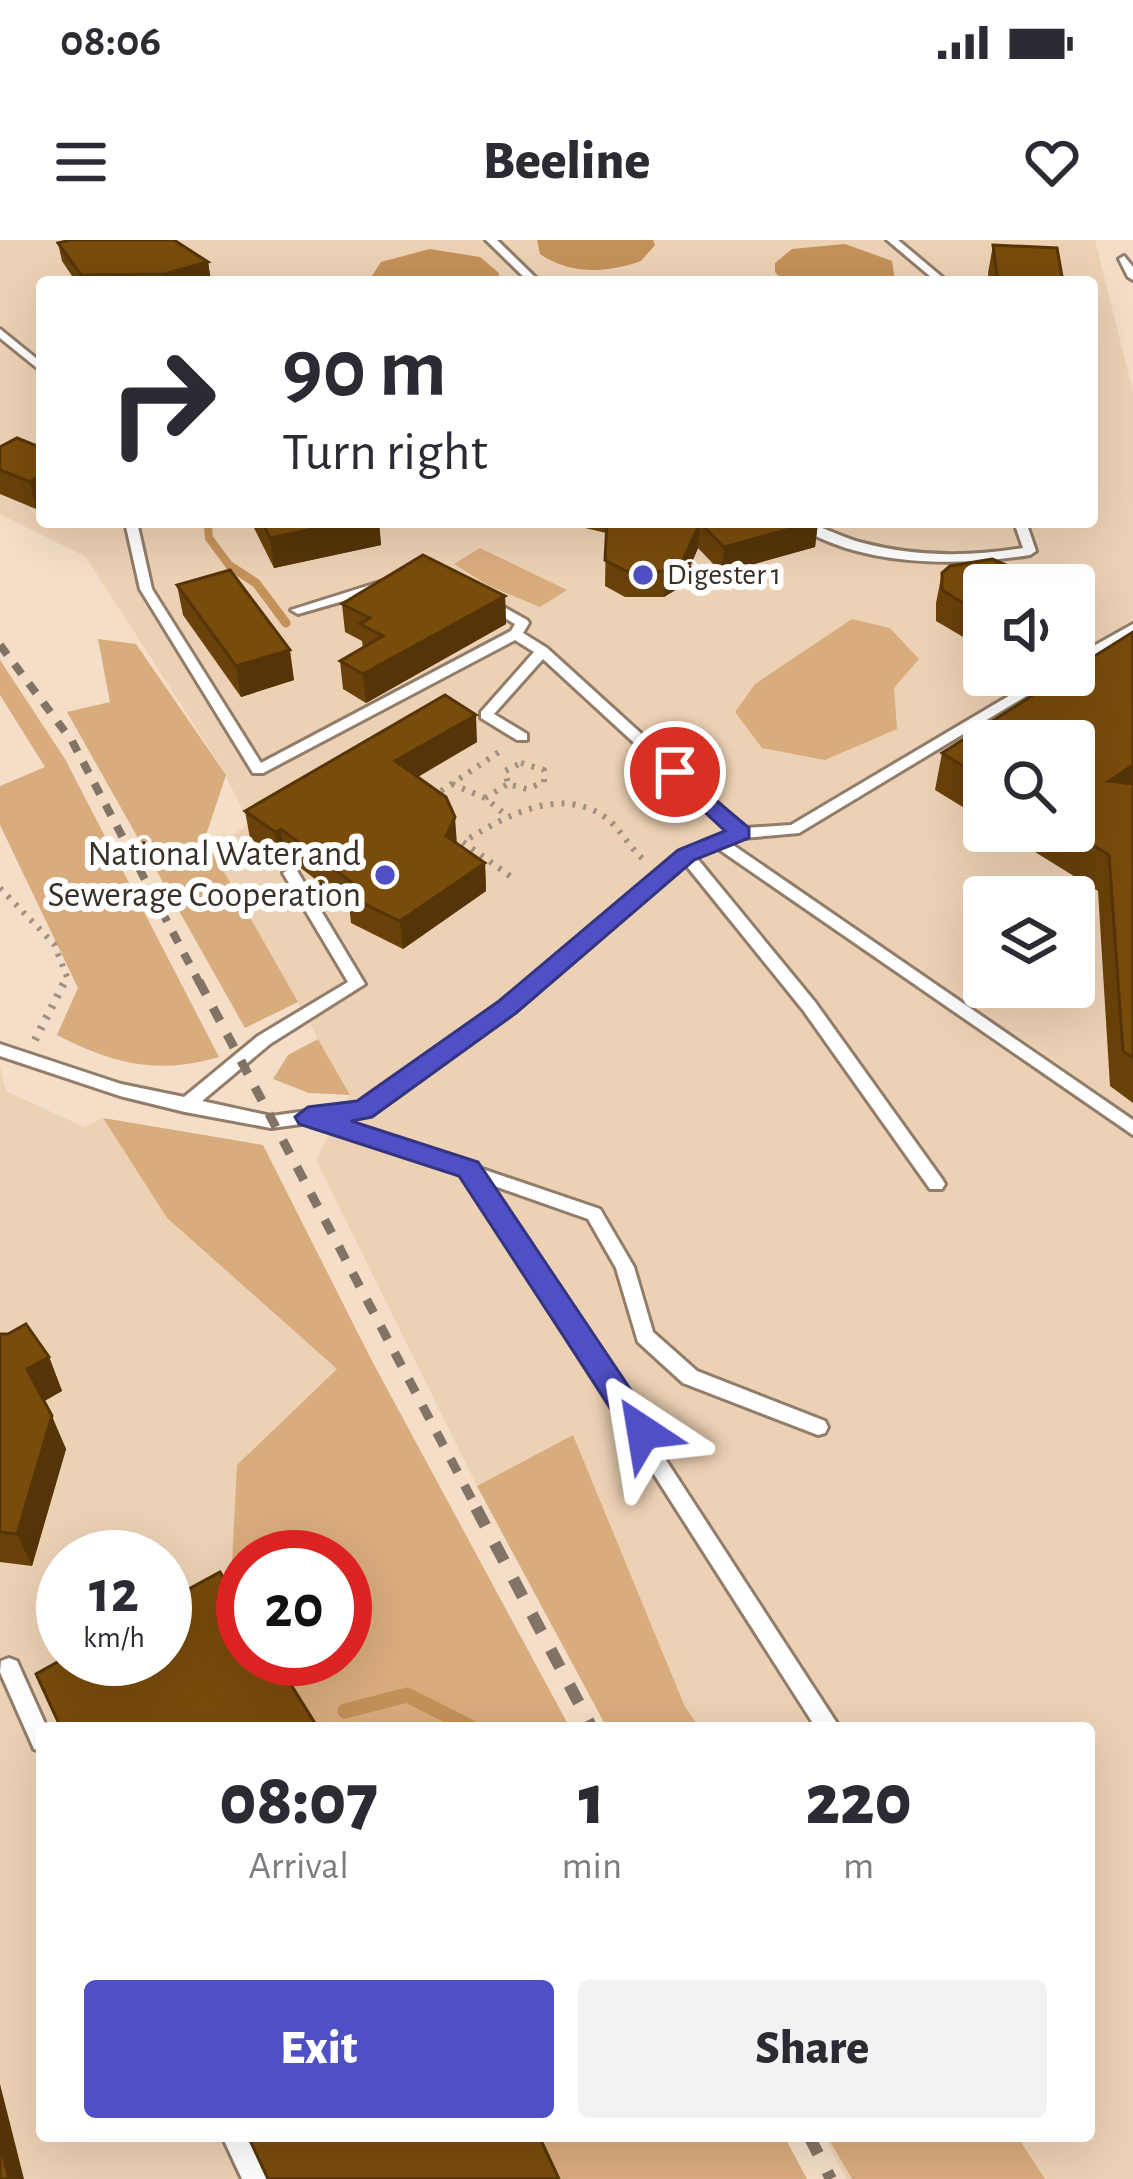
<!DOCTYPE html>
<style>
body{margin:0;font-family:"Alegreya Sans",sans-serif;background:#f2f2f3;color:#2b2b33;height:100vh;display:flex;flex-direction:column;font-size:45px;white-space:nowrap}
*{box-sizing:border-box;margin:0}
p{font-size:39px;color:#7c7c81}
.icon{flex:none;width:66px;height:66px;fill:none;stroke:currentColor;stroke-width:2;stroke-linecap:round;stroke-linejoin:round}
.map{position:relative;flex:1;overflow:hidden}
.panel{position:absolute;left:36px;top:1482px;width:1059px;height:420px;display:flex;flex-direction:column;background:#fff;border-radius:12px;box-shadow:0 12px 48px #0002}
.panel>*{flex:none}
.guide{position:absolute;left:36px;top:36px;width:1062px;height:252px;border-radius:12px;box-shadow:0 12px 48px #0002;background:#fff;color:#2b2b33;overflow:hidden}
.buttons{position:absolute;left:963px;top:324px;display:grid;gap:24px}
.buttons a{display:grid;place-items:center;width:132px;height:132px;border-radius:12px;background:#fff;box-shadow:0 12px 48px #0002;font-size:60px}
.speed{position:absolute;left:36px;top:1290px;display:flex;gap:24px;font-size:60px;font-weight:700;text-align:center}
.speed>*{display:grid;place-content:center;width:156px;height:156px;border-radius:50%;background:#fff;box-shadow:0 12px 48px #0002;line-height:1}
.speed small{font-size:30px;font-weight:400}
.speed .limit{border:18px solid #d22;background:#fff;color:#111}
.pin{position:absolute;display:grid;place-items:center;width:102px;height:102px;color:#fff;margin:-51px;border:6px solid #fff;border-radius:50%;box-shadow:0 3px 12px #0007}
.me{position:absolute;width:132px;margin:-66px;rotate:327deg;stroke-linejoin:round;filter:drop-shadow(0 0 9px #0008)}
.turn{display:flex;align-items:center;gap:42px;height:252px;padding:0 48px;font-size:54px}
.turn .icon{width:156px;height:156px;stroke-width:2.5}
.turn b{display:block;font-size:84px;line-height:102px}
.eta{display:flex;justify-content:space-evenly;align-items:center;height:204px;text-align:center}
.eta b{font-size:72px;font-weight:800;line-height:84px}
.cta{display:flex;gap:24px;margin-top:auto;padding:24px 48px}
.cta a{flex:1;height:138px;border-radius:12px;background:#5050c6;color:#fff;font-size:48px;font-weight:800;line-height:138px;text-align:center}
.cta a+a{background:#f2f2f3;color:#2b2b33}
.status{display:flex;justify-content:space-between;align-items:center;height:84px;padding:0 60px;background:#fff;direction:ltr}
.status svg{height:33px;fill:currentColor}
header{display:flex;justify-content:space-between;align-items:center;height:156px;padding:0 48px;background:#fff;font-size:54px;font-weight:800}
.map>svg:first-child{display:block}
.built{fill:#ecd1b4;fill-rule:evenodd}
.green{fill:#d9ac7d}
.water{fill:#c49159}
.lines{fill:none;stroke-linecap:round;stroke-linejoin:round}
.stream-far2{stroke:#c49159;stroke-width:8}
.stream-far1{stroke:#c49159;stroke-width:9}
.stream{stroke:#c49159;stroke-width:15}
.lane-casing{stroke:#917d69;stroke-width:6}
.path-far1{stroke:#9f907f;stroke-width:6;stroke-dasharray:3 8;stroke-linecap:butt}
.path{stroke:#9f907f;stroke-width:8;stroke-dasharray:3 9;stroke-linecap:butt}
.lane{fill:#fff;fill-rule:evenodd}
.rail-far2{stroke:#817365;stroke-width:8;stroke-dasharray:12 12;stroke-linecap:butt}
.rail-far1{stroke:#817365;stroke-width:9;stroke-dasharray:15 15;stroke-linecap:butt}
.rail{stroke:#817365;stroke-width:12;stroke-dasharray:20 20;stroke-linecap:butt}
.wall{fill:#69410a}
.shaded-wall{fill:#553508}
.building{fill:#7a4c0c;stroke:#553508;stroke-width:3}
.route{fill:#5050c6;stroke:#343481;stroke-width:3}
.poi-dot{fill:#5050c6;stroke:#fff;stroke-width:4.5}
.labels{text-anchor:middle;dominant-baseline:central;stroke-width:12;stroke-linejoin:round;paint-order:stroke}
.far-poi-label{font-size:30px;fill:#393128;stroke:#fff;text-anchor:start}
.poi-label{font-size:36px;fill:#393128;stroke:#fff;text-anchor:end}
</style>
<div class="status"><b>08:06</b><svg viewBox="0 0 49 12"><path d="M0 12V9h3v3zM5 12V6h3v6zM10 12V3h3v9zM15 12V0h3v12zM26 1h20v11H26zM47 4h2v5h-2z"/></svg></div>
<header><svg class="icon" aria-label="menu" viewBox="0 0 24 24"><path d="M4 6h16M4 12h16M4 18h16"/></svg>Beeline<svg class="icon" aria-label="heart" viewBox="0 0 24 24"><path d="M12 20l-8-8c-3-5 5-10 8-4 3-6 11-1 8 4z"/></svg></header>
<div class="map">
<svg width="1133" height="1939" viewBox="0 0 1133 1939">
<rect width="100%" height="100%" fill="#f4dec7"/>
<g class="built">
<path d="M 0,0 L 1095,0 L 1133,152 L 1133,1939 L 846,1939 L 824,1896 L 1089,1896 L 1089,1488 L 608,1488 L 477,1246 L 316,920 L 350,855 L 211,609 L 249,584 L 223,530 L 86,317 L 0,274 ZM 42,42 L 1092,42 L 1092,282 L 42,282 ZM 984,345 L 1074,345 L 1074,435 L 984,435 ZM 984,501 L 1074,501 L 1074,591 L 984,591 ZM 984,657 L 1074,657 L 1074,747 L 984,747 Z"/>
<path d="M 0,827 L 6,851 L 84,887 L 103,878 L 167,978 L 338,1130 L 238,1225 L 230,1363 L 252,1488 L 42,1488 L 42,1896 L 489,1896 L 510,1939 L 0,1939 ZM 63,1317 L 165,1317 L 165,1419 L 63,1419 Z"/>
</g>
<g class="green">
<path d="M 480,308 L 567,350 L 540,367 L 489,346 L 454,324 Z"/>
<path d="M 852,379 L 890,388 L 919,419 L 894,448 L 897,489 L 825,520 L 762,508 L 735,472 L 755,444 Z"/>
<path d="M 98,399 L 136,404 L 226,535 L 201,610 L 211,609 L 298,762 L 245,788 L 67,472 L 110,462 Z"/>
<path d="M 0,420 L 65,519 L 219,817 C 158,835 113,824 57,795 L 78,748 L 0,585 L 0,546 L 45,527 L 0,455 Z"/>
<path d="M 318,799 L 350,855 L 309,853 L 273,839 L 288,815 Z"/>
<path d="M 103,878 L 263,905 L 371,1119 L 570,1488 L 308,1488 L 265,1419 L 345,1419 L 345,1317 L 243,1317 L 243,1384 L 230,1363 L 237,1225 L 337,1129 L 167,978 Z"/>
<path d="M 573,1195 L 685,1467 L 700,1488 L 607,1488 L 477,1246 Z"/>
<path d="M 531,1896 L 784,1896 L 807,1939 L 551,1939 Z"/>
<path d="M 827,1896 L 1017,1896 L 1045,1939 L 852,1939 Z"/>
</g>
<g class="water">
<path d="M 537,0 L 653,0 L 655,5 L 641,21 C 608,33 570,35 540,14 Z"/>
<path d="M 845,4 L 892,21 L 895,40 L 784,42 L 775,32 L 775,23 L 792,9 Z"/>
<path d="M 430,9 L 480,17 L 499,33 L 499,42 L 368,42 L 381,22 Z"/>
</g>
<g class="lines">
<path class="stream-far2" d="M 208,286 L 209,298 L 232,329"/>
<path class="stream-far1" d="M 230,326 L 256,343 L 286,383"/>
<path class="stream" d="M 345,1471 L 407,1455 L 472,1488"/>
<defs>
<g id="lane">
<path d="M 486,0 L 497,0 L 540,42 L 529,42 Z"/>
<path d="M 887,0 L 898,0 L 948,42 L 937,42 Z"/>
<path d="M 1124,16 L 1133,27 L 1133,40 L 1128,37 L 1119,19 Z"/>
<path d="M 0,89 L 42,123 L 42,132 L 0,98 Z"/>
<path d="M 125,282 L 137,282 L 152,349 L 261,523 L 511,391 L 515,384 L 479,363 L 478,360 L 484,356 L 527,380 L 529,383 L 523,393 L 547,408 L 745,588 L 791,585 L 1044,435 L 1061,435 L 799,593 L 743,598 L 730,603 L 1133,880 L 1133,895 L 717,608 L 696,617 L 815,762 L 942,939 L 945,944 L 942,949 L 930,949 L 803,770 L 685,624 L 514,771 L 369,875 L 338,880 L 600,969 L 634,1027 L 653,1092 L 697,1131 L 825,1181 L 828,1187 L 825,1193 L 818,1195 L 683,1143 L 638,1102 L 616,1028 L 588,979 L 486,943 L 840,1488 L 816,1488 L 462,934 L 309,883 L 271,888 L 185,872 L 120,856 L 0,816 L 0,804 L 121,844 L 184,857 L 258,796 L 348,742 L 283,633 L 291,628 L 296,629 L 365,744 L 270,804 L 202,861 L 271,876 L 359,864 L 502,763 L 681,612 L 731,592 L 543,419 L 494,474 L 527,494 L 527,500 L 517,500 L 481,478 L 481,472 L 534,412 L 515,400 L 263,533 L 253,533 L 140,349 Z"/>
<path d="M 792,282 C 817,282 839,297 863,303 C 916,317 970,317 1023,308 L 1014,282 L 1026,282 L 1036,311 L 1030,315 C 956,327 856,327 792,282 Z"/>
<path d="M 383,341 L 389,345 L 388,348 L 298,374 L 291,370 Z"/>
<path d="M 1133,384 L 1133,394 L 1074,427 L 1074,417 Z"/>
<path d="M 9,1418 L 17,1421 L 47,1488 L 42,1488 L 42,1512 L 34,1509 L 0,1432 L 1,1421 Z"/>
<path d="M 222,1896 L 248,1896 L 268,1939 L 242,1939 Z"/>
</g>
</defs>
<use href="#lane" class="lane-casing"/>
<g class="path-far1">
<path d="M 521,523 L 544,530 L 544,542 L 527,549 L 508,544 L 505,531 Z"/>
<path d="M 452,544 L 485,558 L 506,575"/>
<path d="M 432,557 L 499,512"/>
<path d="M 485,558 L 508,544"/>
<path d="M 510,636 L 463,602 C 504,577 559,545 605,577 C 621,589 628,606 643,619"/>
<path d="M 0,648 L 54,704 L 67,737 L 63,744"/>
</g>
<path class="path" d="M 35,800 L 65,741"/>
<use href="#lane" class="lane"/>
<path class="rail-far2" d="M 0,405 L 72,501 L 200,744"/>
<path class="rail-far1" d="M 199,741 L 478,1271"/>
<g class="rail">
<path d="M 476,1268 L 592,1488"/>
<path d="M 809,1896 L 831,1939"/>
</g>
</g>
<g class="wall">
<path d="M 58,3 L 208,22 L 211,41 L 76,42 L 62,21 Z"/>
<path d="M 993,5 L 1063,42 L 989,42 L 988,33 Z"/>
<path d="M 0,207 L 42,208 L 42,266 L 36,269 L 0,254 Z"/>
<path d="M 251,282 L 379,282 L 381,305 L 274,328 Z"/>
<path d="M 560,282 L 818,282 L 815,307 L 722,333 L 698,308 L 682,346 L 664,357 L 625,357 L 605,346 L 606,293 Z"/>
<path d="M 942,333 L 984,345 L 984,402 L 970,401 L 936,381 L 936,363 Z"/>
<path d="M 177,345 L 294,440 L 241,457 L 183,375 Z"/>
<path d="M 505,356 L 506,384 L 366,463 L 343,449 L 340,421 L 363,408 L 362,401 L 345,392 L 342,364 Z"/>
<path d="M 1133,392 L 1133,863 L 1110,846 L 1098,651 L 1001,591 L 1074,591 L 984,501 L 984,580 L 935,550 L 942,513 Z"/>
<path d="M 477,502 L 418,537 L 457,603 L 485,623 L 486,651 L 403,709 L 351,683 L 349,665 L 285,616 L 280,620 L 250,598 L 245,571 Z"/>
<path d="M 0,1094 L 8,1094 L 49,1117 L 62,1151 L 44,1161 L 66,1209 L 32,1326 L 0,1322 L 0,1324 Z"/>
</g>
<g class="shaded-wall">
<path d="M 208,22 L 211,41 L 165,42 L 164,34 Z"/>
<path d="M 42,234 L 42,266 L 36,269 L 30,242 Z"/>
<path d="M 347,282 L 379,282 L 381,305 L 274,328 L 270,298 Z"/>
<path d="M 818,282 L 815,307 L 722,333 L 724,307 Z"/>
<path d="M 700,283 L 698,308 L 682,346 L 664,357 L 666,331 Z"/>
<path d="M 505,356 L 506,384 L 366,463 L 363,434 Z"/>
<path d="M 290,410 L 294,440 L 241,457 L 236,426 Z"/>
<path d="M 476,475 L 477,502 L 398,548 L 395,521 Z"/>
<path d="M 1133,525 L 1133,554 L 1109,541 Z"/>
<path d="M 455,577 L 457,605 L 446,596 Z"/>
<path d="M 281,589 L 285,616 L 280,620 L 275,592 Z"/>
<path d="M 485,623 L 486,651 L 403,709 L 400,681 Z"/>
<path d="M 49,1117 L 62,1151 L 41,1163 L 27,1129 Z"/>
<path d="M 52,1176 L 66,1209 L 32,1326 L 17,1294 Z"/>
<path d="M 0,1844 L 24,1939 L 9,1939 L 0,1904 Z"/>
</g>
<g class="building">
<path d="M 71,0 L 174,0 L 208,22 L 164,34 L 81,35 L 58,3 Z"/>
<path d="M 993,5 L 1057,8 L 1063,42 L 998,42 Z"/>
<path d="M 17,198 L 42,208 L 42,234 L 30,242 L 0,230 L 0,207 Z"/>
<path d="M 262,282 L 347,282 L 270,298 Z"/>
<path d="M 607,282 L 816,282 L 724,307 L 700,283 L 683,320 L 666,331 L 626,331 L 605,320 Z"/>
<path d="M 423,315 L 505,356 L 363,434 L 340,421 L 383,396 L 360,384 L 370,378 L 342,364 Z"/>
<path d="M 992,319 L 1032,336 L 1038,345 L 984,345 L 984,371 L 976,371 L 942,350 L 942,333 L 950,326 Z"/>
<path d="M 230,330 L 290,410 L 236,426 L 177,345 Z"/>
<path d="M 1133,392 L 1133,525 L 1109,541 L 1133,544 L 1133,818 L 1123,811 L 1109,615 L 1070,591 L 1074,591 L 1074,501 L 984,501 L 984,539 L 942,513 L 1065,435 L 1074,435 L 1074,429 Z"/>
<path d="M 445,455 L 476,475 L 395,521 L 446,557 L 455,577 L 446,596 L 485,623 L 400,681 L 348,656 L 358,647 L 281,589 L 275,592 L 245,571 Z"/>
<path d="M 26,1084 L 49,1117 L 27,1129 L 52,1176 L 17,1294 L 0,1292 L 0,1094 L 8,1094 Z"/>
<path d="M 220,1332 L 243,1369 L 243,1419 L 275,1419 L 318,1488 L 61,1488 L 36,1434 L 63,1419 L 165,1419 L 165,1362 Z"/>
<path d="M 248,1896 L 539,1896 L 559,1939 L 268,1939 Z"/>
<path d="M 0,1904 L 9,1939 L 0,1939 Z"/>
</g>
<path class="route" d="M 675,526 L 749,588 L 749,598 L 694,620 L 516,773 L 372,877 L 351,881 L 478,922 L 653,1183 L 658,1192 L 643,1205 L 632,1201 L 459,936 L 299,884 L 295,877 L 308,867 L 357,861 L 499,761 L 678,610 L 725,591 L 667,537 L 664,532 Z"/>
<g class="poi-dot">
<circle cx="643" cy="335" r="12"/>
<circle cx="385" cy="635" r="12"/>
</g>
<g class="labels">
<g class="far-poi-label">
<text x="667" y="335">Digester 1</text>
</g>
<g class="poi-label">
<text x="361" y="614">National Water and<tspan x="361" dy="41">Sewerage Cooperation</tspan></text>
</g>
</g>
</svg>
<div class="buttons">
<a><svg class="icon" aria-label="sound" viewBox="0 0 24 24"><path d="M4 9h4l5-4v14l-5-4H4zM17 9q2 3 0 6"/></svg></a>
<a><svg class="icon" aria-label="search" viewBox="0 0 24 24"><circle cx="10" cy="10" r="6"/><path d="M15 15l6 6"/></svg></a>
<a><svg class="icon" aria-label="layers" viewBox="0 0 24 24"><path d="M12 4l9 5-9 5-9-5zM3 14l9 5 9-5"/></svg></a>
</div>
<div class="speed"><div>12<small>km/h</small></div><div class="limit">20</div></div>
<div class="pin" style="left:675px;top:532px;background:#d93025"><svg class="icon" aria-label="arrive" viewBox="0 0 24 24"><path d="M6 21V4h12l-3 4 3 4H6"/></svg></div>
<svg class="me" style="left:643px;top:1192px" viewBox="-20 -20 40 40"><path d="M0-17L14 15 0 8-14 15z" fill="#5050c6" stroke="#fff" stroke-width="4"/></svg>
<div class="guide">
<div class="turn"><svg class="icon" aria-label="right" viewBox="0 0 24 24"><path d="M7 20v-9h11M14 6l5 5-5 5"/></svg><div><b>90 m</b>Turn right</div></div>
</div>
<section class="panel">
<div class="eta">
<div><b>08:07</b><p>Arrival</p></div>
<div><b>1</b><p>min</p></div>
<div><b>220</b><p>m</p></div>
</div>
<div class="cta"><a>Exit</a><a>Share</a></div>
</section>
</div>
